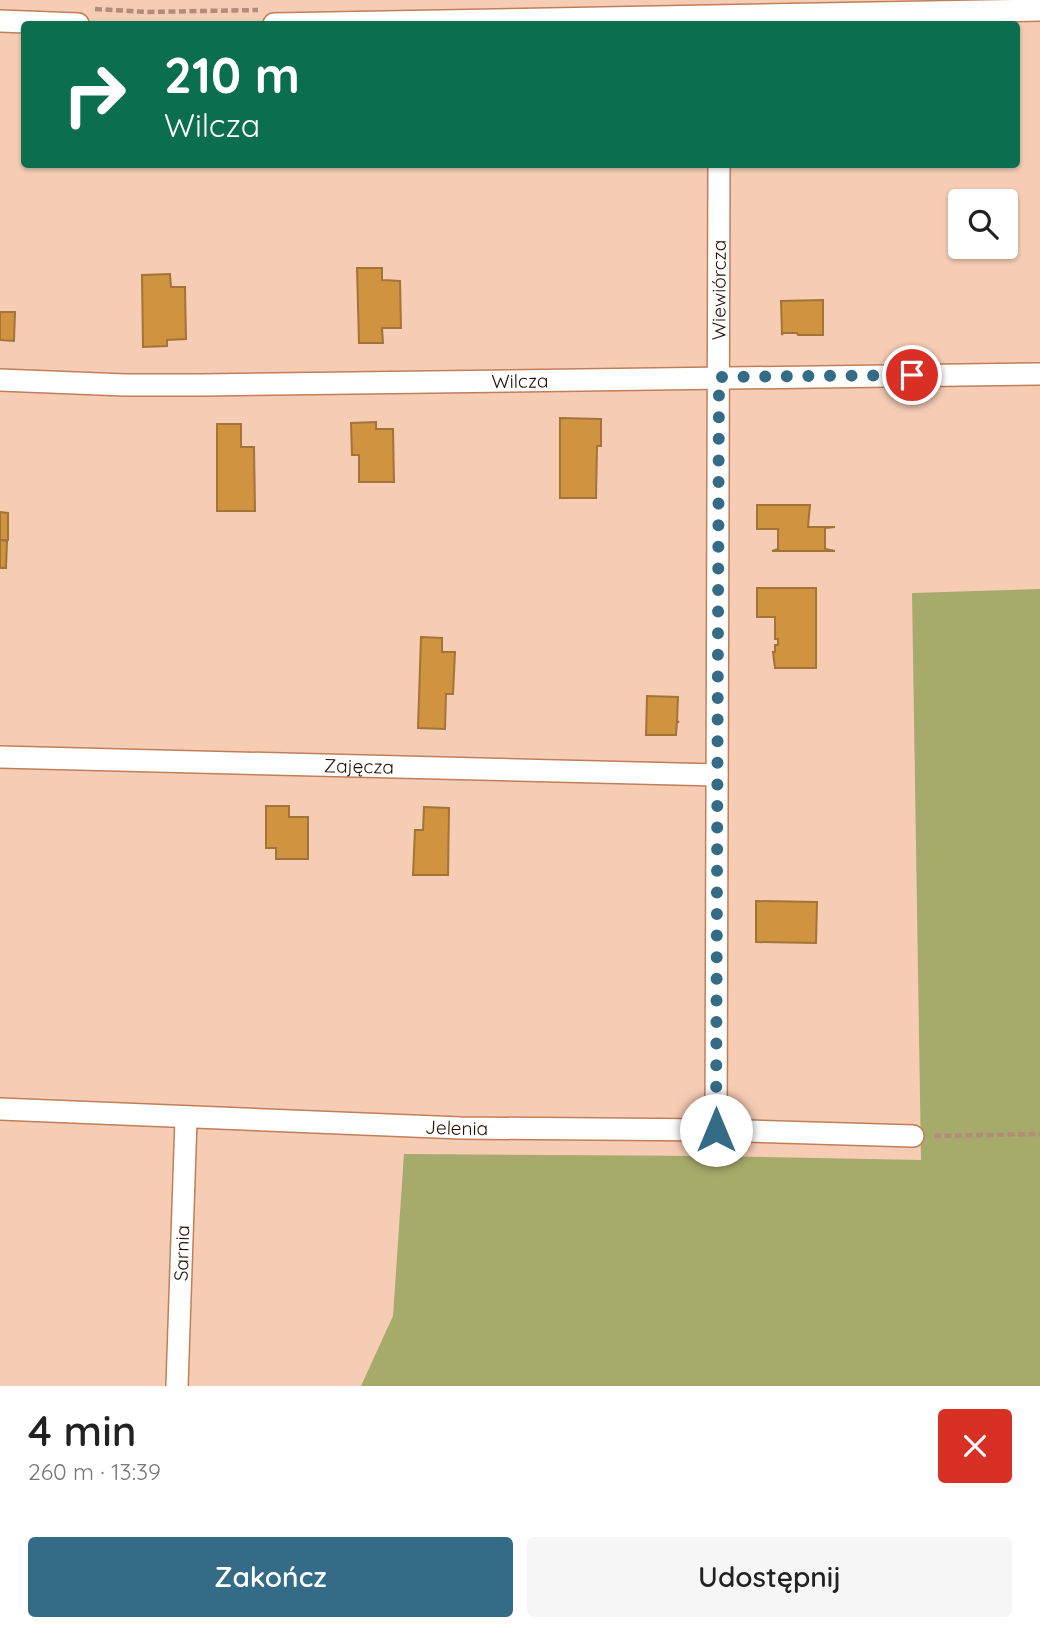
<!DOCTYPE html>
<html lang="pl">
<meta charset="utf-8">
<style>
body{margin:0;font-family:Quicksand,sans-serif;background:#f6f6f6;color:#222;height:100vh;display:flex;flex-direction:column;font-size:26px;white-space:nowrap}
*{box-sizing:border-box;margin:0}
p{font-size:23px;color:#767676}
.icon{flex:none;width:38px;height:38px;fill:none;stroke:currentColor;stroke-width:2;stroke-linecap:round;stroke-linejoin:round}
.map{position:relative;height:1386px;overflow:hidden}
.drawer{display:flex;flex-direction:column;background:#fff;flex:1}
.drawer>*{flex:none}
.banner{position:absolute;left:21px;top:21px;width:999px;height:147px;border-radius:7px;box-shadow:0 2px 5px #0004;background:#0b6e4f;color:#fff;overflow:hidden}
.controls{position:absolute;left:948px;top:189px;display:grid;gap:14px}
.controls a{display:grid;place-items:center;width:70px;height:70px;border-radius:7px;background:#fff;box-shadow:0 2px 5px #0004;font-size:35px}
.pin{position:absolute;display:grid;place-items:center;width:60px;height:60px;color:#fff;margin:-30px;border:4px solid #fff;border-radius:50%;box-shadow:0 2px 7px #0007}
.me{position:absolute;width:77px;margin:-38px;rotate:0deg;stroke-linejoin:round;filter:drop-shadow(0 0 5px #0008)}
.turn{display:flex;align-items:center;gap:24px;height:147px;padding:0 28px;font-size:32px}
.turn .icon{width:91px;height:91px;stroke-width:2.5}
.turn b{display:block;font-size:49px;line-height:60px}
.round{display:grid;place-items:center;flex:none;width:74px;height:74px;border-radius:7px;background:#f6f6f6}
.summary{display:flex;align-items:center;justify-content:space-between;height:119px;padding:0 28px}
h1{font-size:42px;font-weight:600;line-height:52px}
.cta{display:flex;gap:14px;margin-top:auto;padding:14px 28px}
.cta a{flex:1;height:80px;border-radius:7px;background:#346b86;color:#fff;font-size:28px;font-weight:600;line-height:80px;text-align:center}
.cta a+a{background:#f6f6f6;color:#222}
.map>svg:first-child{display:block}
.green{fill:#a6aa6a}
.building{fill:#d0933f;stroke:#a27438;stroke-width:2}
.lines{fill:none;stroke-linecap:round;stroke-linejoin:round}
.street-casing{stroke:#c07f59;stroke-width:24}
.path{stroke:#b18d79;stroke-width:4.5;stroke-dasharray:7 3.5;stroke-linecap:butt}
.street{stroke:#fff;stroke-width:21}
.route{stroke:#346b86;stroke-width:12;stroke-dasharray:0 21.6}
.labels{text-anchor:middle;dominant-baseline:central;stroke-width:5;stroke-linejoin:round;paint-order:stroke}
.street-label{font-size:19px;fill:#240c00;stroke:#f9ddcc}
</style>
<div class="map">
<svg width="1040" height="1386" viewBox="0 0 1040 1386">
<rect width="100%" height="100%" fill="#f6ccb4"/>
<path class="green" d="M 1040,589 L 1040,1386 L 361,1386 L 393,1316 L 404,1154 L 714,1156 L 921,1160 L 912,593 Z"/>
<g class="building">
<path d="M 357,268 L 382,268 L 382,280 L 400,281 L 401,328 L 382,328 L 383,343 L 359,343 Z"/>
<path d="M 170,274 L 171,287 L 185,287 L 186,339 L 167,340 L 167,346 L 143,347 L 142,275 Z"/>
<path d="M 823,300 L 823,335 L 798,335 L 797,333 L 783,333 L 782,335 L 781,301 Z"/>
<path d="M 0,312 L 15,312 L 14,341 L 0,340 Z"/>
<path d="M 560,418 L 601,419 L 601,446 L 597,446 L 596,498 L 560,498 Z"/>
<path d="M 376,422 L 376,429 L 393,429 L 394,482 L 359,482 L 359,455 L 352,455 L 351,423 Z"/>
<path d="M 217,424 L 241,424 L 241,447 L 254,447 L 255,511 L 217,511 Z"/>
<path d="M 757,505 L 810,505 L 808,527 L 835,527 L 825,528 L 825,549 L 835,551 L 772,551 L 778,549 L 778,529 L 757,529 Z"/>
<path d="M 0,512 L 8,513 L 8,540 L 0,540 Z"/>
<path d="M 0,540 L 7,541 L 6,568 L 0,568 Z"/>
<path d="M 757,588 L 816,588 L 816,668 L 775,668 L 773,652 L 775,652 L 775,645 L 778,645 L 778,639 L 775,639 L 775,617 L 757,617 Z"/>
<path d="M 421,637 L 442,638 L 442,652 L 455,652 L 453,694 L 446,694 L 445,729 L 418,728 Z"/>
<path d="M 647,696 L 678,697 L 677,721 L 679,722 L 677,722 L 676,735 L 646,735 Z"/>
<path d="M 266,806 L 289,806 L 289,817 L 308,817 L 308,859 L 276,859 L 276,848 L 266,848 Z"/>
<path d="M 424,807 L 449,808 L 448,875 L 413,875 L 415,830 L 423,830 Z"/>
<path d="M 756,901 L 817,902 L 816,943 L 756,942 Z"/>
</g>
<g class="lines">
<defs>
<g id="street">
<path d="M 0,21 L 78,24"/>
<path d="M 274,24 L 1040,10"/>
<path id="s1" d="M 0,380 L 125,385 L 202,385 L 1040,374"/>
<path id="s2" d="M 0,757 L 717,775"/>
<path id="s3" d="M 0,1109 L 461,1128 L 716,1130 L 913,1136"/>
<path id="s4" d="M 716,1130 L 719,164"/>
<path id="s5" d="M 177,1386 L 186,1119"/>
</g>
</defs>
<use href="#street" class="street-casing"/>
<g class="path">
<path d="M 95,9 L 147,12 L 258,10"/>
<path d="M 934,1136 L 1040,1134"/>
</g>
<use href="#street" class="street"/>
</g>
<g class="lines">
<path class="route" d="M 716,1130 L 719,377 L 912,375"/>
</g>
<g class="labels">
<g class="street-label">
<text stroke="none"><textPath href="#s4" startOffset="840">Wiewiórcza</textPath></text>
<text stroke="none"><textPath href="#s1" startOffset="520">Wilcza</textPath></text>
<text stroke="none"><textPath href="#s2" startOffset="359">Zajęcza</textPath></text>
<text stroke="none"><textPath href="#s3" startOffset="457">Jelenia</textPath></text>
<text stroke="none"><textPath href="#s5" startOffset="133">Sarnia</textPath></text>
</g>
</g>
</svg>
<div class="controls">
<a><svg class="icon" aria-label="search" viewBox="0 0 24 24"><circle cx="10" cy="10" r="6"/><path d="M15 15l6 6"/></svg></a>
</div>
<div class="pin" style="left:912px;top:375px;background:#d93025"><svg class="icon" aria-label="arrive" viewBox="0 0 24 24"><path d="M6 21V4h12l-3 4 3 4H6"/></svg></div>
<svg class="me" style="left:716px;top:1130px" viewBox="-20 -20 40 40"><circle r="19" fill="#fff"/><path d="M0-13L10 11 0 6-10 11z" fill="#346b86"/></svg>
<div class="banner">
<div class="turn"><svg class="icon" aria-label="right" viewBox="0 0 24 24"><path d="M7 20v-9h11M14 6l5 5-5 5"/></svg><div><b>210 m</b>Wilcza</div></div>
</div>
</div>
<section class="drawer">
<div class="summary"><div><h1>4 min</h1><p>260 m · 13:39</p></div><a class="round" style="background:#d93025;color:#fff"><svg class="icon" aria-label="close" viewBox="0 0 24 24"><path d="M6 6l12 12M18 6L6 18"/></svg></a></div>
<div class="cta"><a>Zakończ</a><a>Udostępnij</a></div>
</section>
